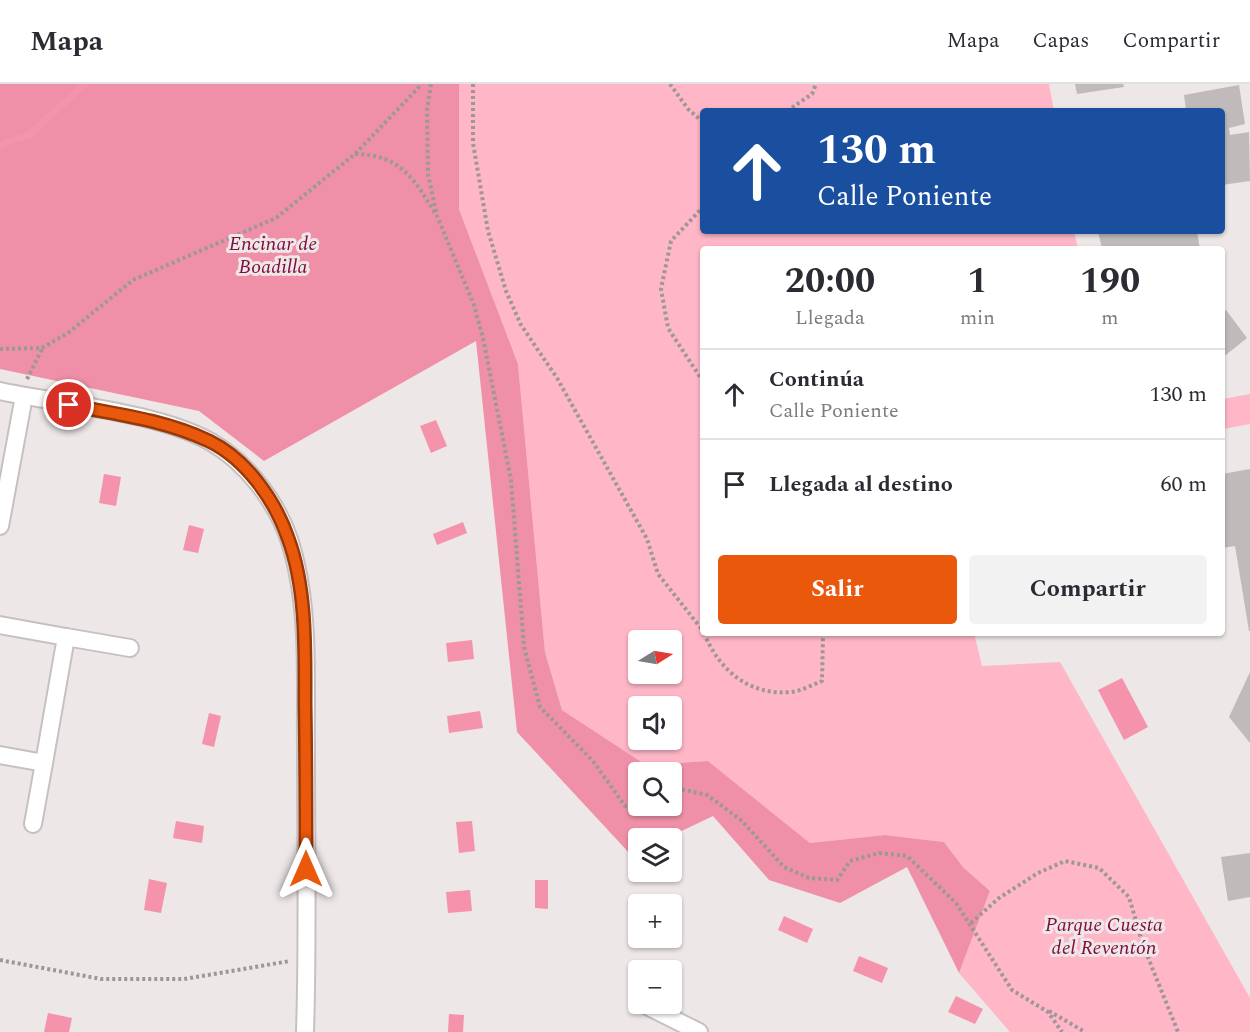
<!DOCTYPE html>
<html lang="es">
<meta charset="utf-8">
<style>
body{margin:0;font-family:Spectral,serif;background:#f2f2f3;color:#2b2b33;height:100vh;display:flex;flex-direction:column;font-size:22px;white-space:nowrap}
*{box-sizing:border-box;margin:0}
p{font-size:20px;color:#7c7c81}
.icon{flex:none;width:33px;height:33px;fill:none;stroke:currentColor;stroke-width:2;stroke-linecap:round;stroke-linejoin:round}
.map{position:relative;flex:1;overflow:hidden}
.drawer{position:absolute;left:700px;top:162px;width:525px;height:390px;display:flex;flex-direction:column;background:#fff;border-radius:6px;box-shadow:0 2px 4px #0004}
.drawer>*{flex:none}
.top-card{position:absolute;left:700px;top:24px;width:525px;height:126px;border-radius:6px;box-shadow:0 2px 4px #0004;background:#1a4fa0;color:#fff;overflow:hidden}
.needle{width:39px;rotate:79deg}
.tools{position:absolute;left:628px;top:546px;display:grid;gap:12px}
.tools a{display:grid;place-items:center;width:54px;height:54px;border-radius:6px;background:#fff;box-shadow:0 2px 4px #0004;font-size:30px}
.pin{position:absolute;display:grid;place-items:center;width:51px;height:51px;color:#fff;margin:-26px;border:3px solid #fff;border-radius:50%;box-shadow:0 2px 6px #0007}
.me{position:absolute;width:66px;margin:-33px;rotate:0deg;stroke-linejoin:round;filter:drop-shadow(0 0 4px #0008)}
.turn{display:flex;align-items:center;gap:21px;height:126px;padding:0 18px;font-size:27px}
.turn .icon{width:78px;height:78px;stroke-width:2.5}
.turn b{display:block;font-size:42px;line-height:51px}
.eta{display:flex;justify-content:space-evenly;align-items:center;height:102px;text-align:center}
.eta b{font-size:36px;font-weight:700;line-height:42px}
.primary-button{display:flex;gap:12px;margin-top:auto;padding:12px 18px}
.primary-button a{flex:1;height:69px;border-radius:6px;background:#ea580c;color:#fff;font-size:24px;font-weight:700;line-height:69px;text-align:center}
.primary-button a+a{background:#f2f2f3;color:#2b2b33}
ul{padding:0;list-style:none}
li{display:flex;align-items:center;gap:18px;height:90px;padding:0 18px;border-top:2px solid #e1e1e2}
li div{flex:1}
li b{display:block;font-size:22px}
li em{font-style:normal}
header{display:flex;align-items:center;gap:36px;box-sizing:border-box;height:84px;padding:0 30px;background:#fff;border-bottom:2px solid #e1e1e2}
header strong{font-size:28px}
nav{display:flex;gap:33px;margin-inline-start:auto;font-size:21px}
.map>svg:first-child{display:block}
.green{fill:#ffb6c7;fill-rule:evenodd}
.forest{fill:#f090a8;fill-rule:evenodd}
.water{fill:#f493ab}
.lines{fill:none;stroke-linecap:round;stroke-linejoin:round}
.stream{stroke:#f493ab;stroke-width:7}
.building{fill:#c0babb}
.minor-casing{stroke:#c7c0c1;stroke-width:20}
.path{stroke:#9c9798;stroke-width:4;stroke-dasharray:3 3;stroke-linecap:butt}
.minor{stroke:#fff;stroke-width:16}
.route-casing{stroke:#983908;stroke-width:15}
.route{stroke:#ea580c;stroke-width:10}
.labels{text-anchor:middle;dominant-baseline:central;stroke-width:6;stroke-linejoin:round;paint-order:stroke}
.park-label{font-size:20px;font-style:italic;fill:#810e3d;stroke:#eee7e8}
</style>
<header>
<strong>Mapa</strong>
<nav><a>Mapa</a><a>Capas</a><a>Compartir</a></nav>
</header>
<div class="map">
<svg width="1250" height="948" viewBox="0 0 1250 948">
<rect width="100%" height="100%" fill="#eee7e8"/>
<g class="green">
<path d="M 459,0 L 1049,0 L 1054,27 L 704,27 L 704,147 L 1074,147 L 1078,165 L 704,165 L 704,549 L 974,549 L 982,582 L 1060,578 L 1250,914 L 1250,948 L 1010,948 L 959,889 L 990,807 L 963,783 L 944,758 L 885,751 L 810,759 L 708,677 L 646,681 L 562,626 L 545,568 L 518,280 L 459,125 ZM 639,556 L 672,556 L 672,590 L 639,590 ZM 639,622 L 672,622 L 672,656 L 639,656 Z"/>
<path d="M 1250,310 L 1250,340 L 1224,345 L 1223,315 Z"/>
</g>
<path class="forest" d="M 0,0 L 459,0 L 459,125 L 518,280 L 545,568 L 562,626 L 646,681 L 708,677 L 810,759 L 885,751 L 944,758 L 963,783 L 990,807 L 959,889 L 907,783 L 840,819 L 769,796 L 713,732 L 667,754 L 639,754 L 639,768 L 632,772 L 517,648 L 476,257 L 264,377 L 199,327 L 0,285 ZM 639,688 L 672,688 L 672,722 L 639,722 Z"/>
<g class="water">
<path d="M 436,336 L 447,362 L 431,369 L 420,342 Z"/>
<path d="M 104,390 L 121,393 L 116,422 L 99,419 Z"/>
<path d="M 463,438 L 467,449 L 437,461 L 433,450 Z"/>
<path d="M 189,441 L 204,445 L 198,469 L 183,466 Z"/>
<path d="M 472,556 L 474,575 L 448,578 L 446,559 Z"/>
<path d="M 1122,594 L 1148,643 L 1124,656 L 1098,606 Z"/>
<path d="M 480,627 L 483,644 L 449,649 L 447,632 Z"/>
<path d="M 209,629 L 221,632 L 214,663 L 202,660 Z"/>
<path d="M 176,737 L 204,742 L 202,759 L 173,754 Z"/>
<path d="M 472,737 L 475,767 L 459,769 L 456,738 Z"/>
<path d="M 149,795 L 167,799 L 161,829 L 144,826 Z"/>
<path d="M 535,796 L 548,796 L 548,825 L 535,824 Z"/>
<path d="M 470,806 L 472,827 L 448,829 L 446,808 Z"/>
<path d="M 784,832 L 813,845 L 807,859 L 778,846 Z"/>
<path d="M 859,872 L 888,884 L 882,899 L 853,887 Z"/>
<path d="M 956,912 L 983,925 L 975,940 L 948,928 Z"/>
<path d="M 48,929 L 72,934 L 69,948 L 44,948 Z"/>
<path d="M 449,930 L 464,931 L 463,948 L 448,948 Z"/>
</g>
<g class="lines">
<path class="stream" d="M 0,61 L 30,50 L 85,0"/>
</g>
<g class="building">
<path d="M 1075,0 L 1123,0 L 1124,3 L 1077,10 Z"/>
<path d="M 1239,1 L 1245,40 L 1229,44 L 1230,51 L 1249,48 L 1250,97 L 1222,101 L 1222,27 L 1186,27 L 1184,11 Z"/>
<path d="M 1098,147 L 1197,147 L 1200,165 L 1102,165 Z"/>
<path d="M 1226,226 L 1247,254 L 1222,274 L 1222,229 Z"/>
<path d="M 1250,385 L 1250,547 L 1249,547 L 1235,462 L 1222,464 L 1222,390 Z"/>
<path d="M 1250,588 L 1250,659 L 1229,633 Z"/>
<path d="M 1250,769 L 1250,813 L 1228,817 L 1221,773 Z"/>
</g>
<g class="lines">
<defs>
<g id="minor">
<path d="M 0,307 C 62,320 157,328 211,358 C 246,378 276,417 289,455 C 311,522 305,598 306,667 C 306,761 308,854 305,948"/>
<path d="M 0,442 L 24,312"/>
<path d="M 0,541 L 66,553 L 44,679 L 0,671"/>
<path d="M 66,553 L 130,564"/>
<path d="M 33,740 L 44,679"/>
<path d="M 645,921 L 699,948"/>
</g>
</defs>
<use href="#minor" class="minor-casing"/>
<g class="path">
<path d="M 431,0 L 427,26 L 428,90 L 437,132 L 474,221 L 483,254 L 511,396 L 524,563 L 540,623 L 593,677 L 625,722 L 639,720"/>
<path d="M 473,0 L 473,59 L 488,147 L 506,207 L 521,241 L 557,294 L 647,455 L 658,490 L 704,548"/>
<path d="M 670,0 L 688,25 L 704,39"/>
<path d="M 787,27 L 812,10 L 816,0"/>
<path d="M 355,70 C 400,71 413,93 435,129"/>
<path d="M 704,122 L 671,157 L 661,205 L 668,244 L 704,299"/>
<path d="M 0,265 L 42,264 L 68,249 L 133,196 L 276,134 L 355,70 L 422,0"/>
<path d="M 27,295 L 42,265"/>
<path d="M 704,549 C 719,586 749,612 791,608 C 801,607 812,601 822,597 L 823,549"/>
<path d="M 672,711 L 680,705 L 707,711 L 741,736 L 784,783 L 809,794 L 837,796 L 850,777 L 879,769 L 907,772 L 956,819 L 1012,906 L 1048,928 L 1062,948"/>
<path d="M 971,839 L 999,814 L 1038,789 L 1065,777 L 1099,784 L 1129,813 L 1143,861 L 1178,948"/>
<path d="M 0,876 L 101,895 L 184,895 L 290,877"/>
<path d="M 1049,927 L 1085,948"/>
</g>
<use href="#minor" class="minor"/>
</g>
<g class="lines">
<defs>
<path id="route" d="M 69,321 C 116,330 165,336 209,357 C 246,375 275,416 288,454 C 307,505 305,567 305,621 C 306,675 306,730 306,785"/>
</defs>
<use href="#route" class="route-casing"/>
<use href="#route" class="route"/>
</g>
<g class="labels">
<g class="park-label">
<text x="273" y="160">Encinar de<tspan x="273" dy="23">Boadilla</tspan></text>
<text x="1104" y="841">Parque Cuesta<tspan x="1104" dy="23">del Reventón</tspan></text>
</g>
</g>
</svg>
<div class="tools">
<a><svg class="needle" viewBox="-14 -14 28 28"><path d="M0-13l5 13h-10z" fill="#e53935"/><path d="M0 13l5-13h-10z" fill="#7c7c81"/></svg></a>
<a><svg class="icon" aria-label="sound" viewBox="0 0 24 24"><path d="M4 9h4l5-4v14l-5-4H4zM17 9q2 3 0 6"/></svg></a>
<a><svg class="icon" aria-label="search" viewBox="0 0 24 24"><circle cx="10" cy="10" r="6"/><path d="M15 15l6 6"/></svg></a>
<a><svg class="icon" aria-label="layers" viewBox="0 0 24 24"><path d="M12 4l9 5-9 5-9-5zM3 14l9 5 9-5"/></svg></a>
<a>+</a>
<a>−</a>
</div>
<div class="pin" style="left:69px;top:321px;background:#d93025"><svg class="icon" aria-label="arrive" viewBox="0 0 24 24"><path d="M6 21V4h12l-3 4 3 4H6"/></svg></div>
<svg class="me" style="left:306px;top:785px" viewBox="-20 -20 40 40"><path d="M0-17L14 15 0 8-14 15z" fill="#ea580c" stroke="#fff" stroke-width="4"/></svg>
<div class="top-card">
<div class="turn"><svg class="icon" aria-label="ahead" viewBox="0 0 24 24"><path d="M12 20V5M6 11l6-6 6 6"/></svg><div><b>130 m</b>Calle Poniente</div></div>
</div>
<section class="drawer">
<div class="eta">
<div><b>20:00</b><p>Llegada</p></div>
<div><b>1</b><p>min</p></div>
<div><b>190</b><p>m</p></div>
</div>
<ul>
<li><svg class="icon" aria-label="ahead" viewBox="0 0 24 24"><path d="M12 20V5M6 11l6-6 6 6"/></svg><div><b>Continúa</b><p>Calle Poniente</p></div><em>130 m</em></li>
<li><svg class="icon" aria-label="arrive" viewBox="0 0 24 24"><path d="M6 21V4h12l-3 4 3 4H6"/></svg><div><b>Llegada al destino</b></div><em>60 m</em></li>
</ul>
<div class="primary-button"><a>Salir</a><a>Compartir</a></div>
</section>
</div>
